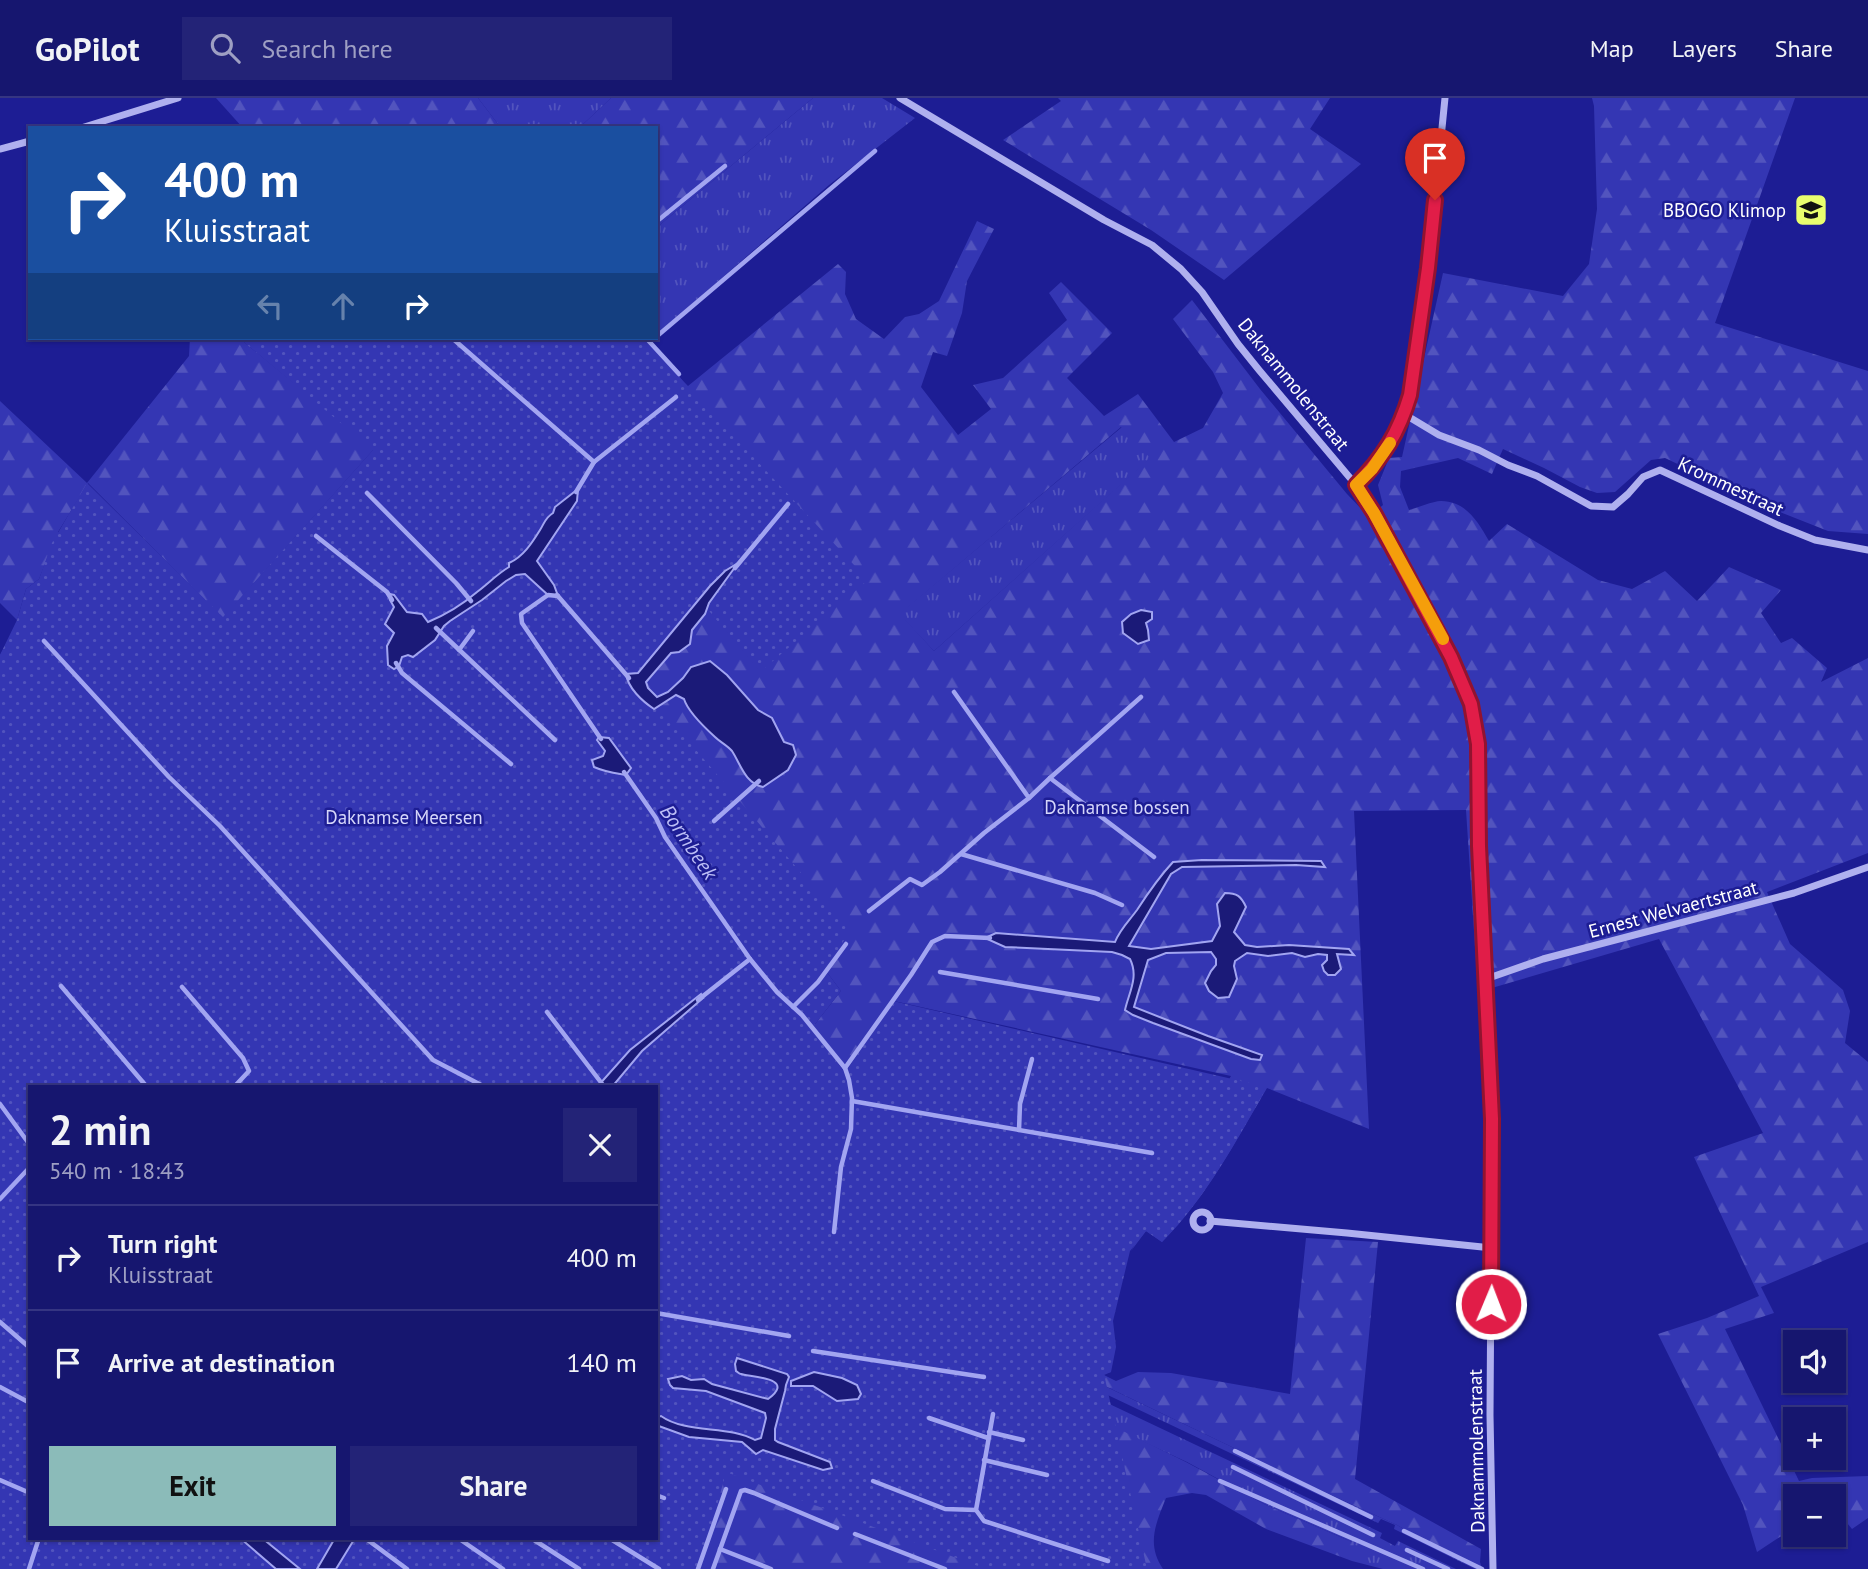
<!DOCTYPE html>
<meta charset="utf-8">
<style>
body{margin:0;font-family:"PT Sans",sans-serif;background:#232377;color:#f1f3f6;height:100vh;display:flex;flex-direction:column;font-size:26px;white-space:nowrap}
*{box-sizing:border-box;margin:0}
p{font-size:23px;color:#9e9fc3}
.icon{flex:none;width:38px;height:38px;fill:none;stroke:currentColor;stroke-width:2;stroke-linecap:round;stroke-linejoin:round}
.map{position:relative;flex:1;overflow:hidden}
.drawer{position:absolute;left:28px;top:987px;width:630px;height:455px;display:flex;flex-direction:column;background:#16166f;border-radius:0px;box-shadow:0 2px 5px #0004,0 0 0 2px #353582}
.drawer>*{flex:none}
.banner{position:absolute;left:28px;top:28px;width:630px;height:214px;border-radius:0px;box-shadow:0 2px 5px #0004,0 0 0 2px #353582;background:#1a4fa0;color:#fff;overflow:hidden}
.buttons{position:absolute;left:1783px;top:1232px;display:grid;gap:14px}
.buttons a{display:grid;place-items:center;width:63px;height:63px;border-radius:0px;background:#16166f;box-shadow:0 2px 5px #0004,0 0 0 2px #353582;font-size:35px}
.pin{position:absolute;display:grid;place-items:center;width:60px;height:60px;color:#fff;margin:-72px -30px;border-radius:50% 50% 50% 0;rotate:-45deg;box-shadow:0 0 7px #0007}
.pin .icon{rotate:45deg}
.me{position:absolute;width:77px;margin:-38px;rotate:1deg;stroke-linejoin:round;filter:drop-shadow(0 0 5px #0008)}
.turn{display:flex;align-items:center;gap:24px;height:147px;padding:0 21px;font-size:32px}
.turn .icon{width:91px;height:91px;stroke-width:2.5}
.turn b{display:block;font-size:49px;line-height:60px}
.lanes{display:flex;align-items:center;height:66px;padding:0 21px;background:#0003;justify-content:center;gap:35px;direction:ltr}
.lanes .off{opacity:.35}
.round{display:grid;place-items:center;flex:none;width:74px;height:74px;border-radius:0px;background:#232377}
.headline{display:flex;align-items:center;justify-content:space-between;height:119px;padding:0 21px}
h1{font-size:42px;font-weight:600;line-height:52px}
.button{display:flex;gap:14px;margin-top:auto;padding:14px 21px}
.button a{flex:1;height:80px;border-radius:0px;background:#8bbbb9;color:#111;font-size:28px;font-weight:600;line-height:80px;text-align:center}
.button a+a{background:#232377;color:#f1f3f6}
ul{padding:0;list-style:none}
li{display:flex;align-items:center;gap:21px;height:105px;padding:0 21px;border-top:2px solid #353582}
li div{flex:1}
li b{display:block;font-size:26px}
li em{font-style:normal}
header{display:flex;align-items:center;gap:42px;box-sizing:border-box;height:98px;padding:0 35px;background:#16166f;border-bottom:2px solid #353582}
header strong{font-size:33px}
nav{display:flex;gap:38px;margin-inline-start:auto;font-size:24px}
.search{width:490px;height:63px;background:#232377;display:flex;align-items:center;gap:18px;box-sizing:border-box;padding:0 24px;border-radius:0px;color:#9e9fc3;font-size:26px}
.map>svg:first-child{display:block}
.grass{fill:url(#grass-tufts)}
.forest{fill:url(#forest-firs);fill-rule:evenodd}
.park{fill:url(#park-dots);fill-rule:evenodd}
.water{fill:#1b1a78;stroke:#a2a5f1;stroke-width:2}
.lines{fill:none;stroke-linecap:round;stroke-linejoin:round}
.stream{stroke:#a2a5f1;stroke-width:4.5}
.minor{stroke:#afb0ef;stroke-width:7}
.route-casing{stroke:#92132f;stroke-width:18}
.route{stroke:#e11d48;stroke-width:12}
.slow{stroke:#f59e0b;stroke-width:12}
.labels{text-anchor:middle;dominant-baseline:central;stroke-width:5;stroke-linejoin:round;paint-order:stroke}
.poi-label{font-size:19px;fill:#fff;stroke:#1d1d94;text-anchor:end}
.street-label{font-size:19px;fill:#fff;stroke:#1d1d94}
.park-label{font-size:19px;fill:#d5d6fa;stroke:#1d1d94}
.water-label{font-size:21px;font-style:italic;fill:#bbbdf6;stroke:#1d1d94}
</style>
<header>
<strong>GoPilot</strong>
<div class="search"><svg class="icon" aria-label="search" viewBox="0 0 24 24"><circle cx="10" cy="10" r="6"/><path d="M15 15l6 6"/></svg>Search here</div>
<nav><a>Map</a><a>Layers</a><a>Share</a></nav>
</header>
<div class="map">
<svg width="1868" height="1471" viewBox="0 0 1868 1471">
<defs>
<pattern id="grass-tufts" width="24" height="20" patternUnits="userSpaceOnUse" patternTransform="scale(1.75)"><rect width="24" height="20" fill="#3436b3"/><path d="M3 7l-1-3M5 7V3M7 7l1-3M15 17l-1-3M17 17v-4M19 17l1-3" fill="none" stroke="#5254be"/></pattern>
<pattern id="forest-firs" width="22" height="20" patternUnits="userSpaceOnUse" patternTransform="scale(1.75)"><rect width="22" height="20" fill="#3436b3"/><path d="M5 1l3.5 6h-7zM16 11l3.5 6h-7z" fill="#5254be"/></pattern>
<pattern id="park-dots" width="8" height="8" patternUnits="userSpaceOnUse" patternTransform="scale(1.75)"><rect width="8" height="8" fill="#3436b3"/><path d="M2 2h.1M6 6h.1" fill="none" stroke="#5254be" stroke-width="1.8" stroke-linecap="round"/></pattern>
</defs>
<rect width="100%" height="100%" fill="#1d1d94"/>
<g class="grass">
<path d="M 478,0 L 611,0 L 579,30 L 501,30 Z"/>
<path d="M 813,0 L 882,0 L 915,20 L 829,87 L 656,237 L 656,130 Z"/>
<path d="M 1122,329 L 1151,360 L 934,553 L 899,516 Z"/>
<path d="M 656,1073 L 1234,1350 L 1307,1386 L 1397,1427 L 1426,1444 L 1482,1471 L 1475,1471 L 1394,1431 L 1395,1427 L 1381,1421 L 1378,1425 L 1095,1291 Z"/>
<path d="M 656,1094 L 875,1195 L 1382,1435 L 1380,1440 L 1395,1448 L 1398,1443 L 1456,1471 L 1383,1471 L 1352,1463 L 1352,1444 L 1266,1407 L 1187,1364 L 1116,1331 Z"/>
</g>
<g class="forest">
<path d="M 216,0 L 478,0 L 501,30 L 243,30 Z"/>
<path d="M 611,0 L 813,0 L 656,130 L 656,30 L 579,30 Z"/>
<path d="M 1058,0 L 1330,0 L 1310,31 L 1361,66 L 1224,182 L 1151,132 L 1003,42 L 1061,3 Z"/>
<path d="M 1592,0 L 1795,0 L 1715,225 L 1868,273 L 1868,436 L 1828,433 L 1772,411 L 1665,360 L 1651,362 L 1615,394 L 1597,395 L 1580,389 L 1544,370 L 1503,351 L 1492,376 L 1458,360 L 1401,373 L 1400,389 L 1409,412 C 1417,410 1433,403 1441,403 C 1466,403 1478,424 1489,443 L 1507,426 L 1598,482 L 1632,491 L 1665,473 L 1697,503 L 1729,469 L 1781,492 L 1761,515 L 1781,545 L 1792,540 L 1827,570 L 1821,584 L 1868,560 L 1868,755 L 1767,794 L 1790,846 L 1843,892 L 1850,913 L 1845,945 L 1868,964 L 1868,1144 L 1761,1189 L 1774,1215 L 1725,1231 L 1799,1383 L 1812,1380 L 1868,1378 L 1868,1420 L 1852,1431 L 1834,1409 L 1834,1398 L 1796,1398 L 1795,1429 L 1757,1454 L 1743,1407 L 1658,1236 L 1707,1220 L 1759,1198 L 1694,1059 L 1763,1035 L 1659,841 L 1478,894 L 1466,712 L 1354,713 L 1369,1031 L 1267,990 C 1236,1043 1206,1100 1162,1144 L 1146,1133 L 1131,1153 L 1231,978 L 894,903 L 845,975 L 812,930 L 841,893 L 826,873 L 637,583 L 705,507 L 760,573 L 867,482 L 511,412 L 680,280 L 688,288 L 838,166 L 846,174 L 845,196 L 856,221 L 884,241 L 905,219 L 919,216 L 939,203 L 977,123 L 994,131 L 967,183 L 962,215 L 947,258 L 933,254 L 921,289 L 958,337 L 991,311 L 973,287 L 1003,280 L 1067,222 L 1049,195 L 1061,184 L 1112,235 L 1067,280 L 1104,318 L 1138,296 L 1174,344 L 1203,330 L 1223,295 L 1213,274 L 1173,221 L 1192,202 L 1260,291 L 1347,396 L 1369,419 L 1383,407 L 1378,387 L 1389,360 L 1402,359 L 1443,175 L 1563,198 L 1589,166 L 1597,111 L 1594,8 ZM 1121,329 L 1150,360 L 934,553 L 900,516 Z"/>
<path d="M 190,240 L 239,240 L 374,351 L 223,520 L 88,385 L 58,434 L 287,658 L 432,813 L 568,989 L 551,989 L 515,949 L 426,833 L 375,881 L 465,974 L 494,989 L 478,989 L 213,866 L 0,775 L 0,557 L 4,550 L 309,897 L 363,928 L 366,923 L 396,944 L 408,939 L 213,725 L 157,680 L 160,663 L 176,663 L 217,706 L 261,668 L 53,445 L 39,481 L 26,491 L 17,522 L 0,505 L 0,303 L 87,385 L 189,258 ZM 282,679 L 414,818 L 366,869 L 237,722 Z"/>
<path d="M 656,1104 L 1186,1364 L 1266,1407 L 1352,1444 L 1352,1463 L 1266,1431 L 1206,1397 L 1192,1395 L 1166,1400 C 1156,1425 1146,1446 1163,1471 L 700,1471 Z"/>
<path d="M 1306,1140 L 1378,1144 L 1355,1381 L 1481,1451 L 1480,1464 L 1482,1471 L 1426,1444 L 1397,1427 L 1307,1386 L 1234,1350 L 1028,1251 L 1111,1274 L 1104,1277 L 1116,1283 L 1138,1274 L 1171,1275 L 1290,1296 Z"/>
</g>
<path class="park" d="M 239,240 L 648,240 L 687,288 L 868,482 L 760,574 L 705,508 L 637,583 L 850,832 L 826,873 L 841,893 L 812,930 L 845,975 L 893,903 L 1267,989 C 1236,1043 1206,1100 1162,1144 L 1146,1133 L 1130,1153 L 1113,1223 L 1116,1249 L 1111,1274 L 1104,1276 L 1147,1471 L 986,1471 L 726,1374 L 700,1471 L 0,1471 L 0,557 L 17,522 L 26,491 L 39,481 L 52,445 L 87,385 L 223,519 L 373,352 ZM 30,989 L 656,989 L 656,1440 L 30,1440 Z"/>
<g class="water">
<path d="M 578,391 L 577,403 L 537,463 L 554,487 L 558,498 L 548,497 L 525,476 L 516,477 L 506,483 L 482,502 L 450,523 L 444,528 L 435,542 L 413,559 L 408,557 L 402,559 L 399,568 L 394,571 L 388,567 L 387,548 L 394,535 L 385,526 L 394,509 L 390,502 L 390,496 L 394,497 L 407,514 L 422,516 L 428,524 C 445,517 463,506 477,494 C 488,486 497,476 509,469 L 509,465 C 523,459 532,445 540,432 C 545,424 545,420 553,415 L 555,409 Z"/>
<path d="M 738,465 L 709,505 L 705,516 L 692,532 L 690,546 L 679,554 L 671,555 L 646,584 L 648,590 L 657,599 L 668,594 L 683,580 L 691,569 L 710,563 L 727,577 L 758,612 L 772,620 L 784,644 L 793,647 L 796,657 L 788,672 L 763,689 C 745,685 741,667 732,653 C 727,647 720,644 715,639 C 704,629 688,614 684,601 L 676,597 L 654,611 C 642,603 628,590 626,576 L 638,575 L 710,488 L 725,473 Z"/>
<path d="M 1141,512 L 1152,514 L 1152,521 L 1146,525 L 1148,532 L 1149,542 L 1138,546 L 1123,535 L 1122,524 L 1131,516 Z"/>
<path d="M 599,639 L 609,640 L 631,670 L 626,677 C 614,675 605,674 594,669 L 592,662 L 603,658 L 605,653 L 597,642 Z"/>
<path d="M 1202,762 L 1321,763 L 1325,769 L 1296,767 L 1182,769 L 1171,776 L 1129,848 L 1151,851 L 1212,843 L 1220,828 L 1217,806 L 1225,795 C 1237,795 1241,798 1246,809 L 1234,834 L 1245,847 L 1257,849 L 1289,847 L 1349,851 L 1354,857 L 1337,856 L 1341,871 L 1335,877 L 1328,877 L 1324,873 L 1322,867 L 1327,862 L 1327,857 L 1318,856 L 1305,859 L 1292,855 L 1268,858 L 1247,855 L 1235,863 L 1234,868 L 1237,881 L 1229,899 L 1218,900 L 1209,893 L 1205,885 L 1211,873 L 1216,867 L 1216,861 L 1211,854 L 1166,855 L 1148,862 L 1134,909 L 1208,938 L 1262,957 L 1260,962 L 1251,961 L 1153,925 L 1133,917 L 1125,912 C 1129,894 1139,879 1130,861 L 1122,857 L 1112,854 L 1005,849 L 985,840 L 996,835 L 1115,844 C 1120,831 1129,823 1137,812 C 1148,795 1159,779 1173,764 Z"/>
<path d="M 701,896 L 703,900 L 642,953 L 612,989 L 597,989 L 630,952 Z"/>
<path d="M 737,1260 L 787,1276 L 789,1279 L 786,1287 L 785,1293 L 775,1331 L 775,1342 L 778,1344 L 830,1364 L 832,1370 L 823,1372 L 763,1352 L 756,1356 L 742,1344 L 689,1339 L 656,1327 L 657,1319 L 661,1318 C 686,1336 729,1327 755,1342 L 761,1340 L 766,1320 L 765,1315 L 706,1293 L 673,1290 L 670,1287 L 668,1281 L 682,1278 L 691,1282 L 704,1281 L 712,1286 L 768,1301 C 798,1279 748,1279 741,1276 C 739,1276 738,1274 736,1273 L 735,1266 Z"/>
<path d="M 814,1274 L 842,1280 L 857,1287 L 861,1296 L 858,1301 L 837,1303 L 813,1288 L 791,1288 L 791,1283 Z"/>
<path d="M 240,1440 L 262,1440 L 300,1471 L 276,1471 Z"/>
<path d="M 335,1440 L 355,1440 L 336,1471 L 317,1471 Z"/>
</g>
<g class="lines">
<g class="stream">
<path d="M 656,124 L 725,68"/>
<path d="M 656,239 L 875,53"/>
<path d="M 452,240 L 594,364"/>
<path d="M 646,240 L 679,276"/>
<path d="M 576,394 L 594,364 L 676,299"/>
<path d="M 367,395 L 456,485 L 471,503"/>
<path d="M 316,438 L 387,494 L 392,502"/>
<path d="M 735,470 L 788,406"/>
<path d="M 557,497 L 629,580"/>
<path d="M 558,498 L 548,497 L 521,516 L 522,525 L 601,641"/>
<path d="M 436,530 L 555,642"/>
<path d="M 44,543 L 169,679 L 220,728 L 433,962 L 485,989"/>
<path d="M 459,552 L 473,533"/>
<path d="M 396,565 L 402,575 L 511,666"/>
<path d="M 954,594 L 1029,700 L 1050,680"/>
<path d="M 1141,599 L 1050,680 L 1154,759"/>
<path d="M 624,674 L 656,720 L 665,739 L 750,861 L 698,902"/>
<path d="M 714,723 L 759,683"/>
<path d="M 961,756 L 1095,795 L 1122,807"/>
<path d="M 869,813 L 910,781 L 922,787 L 940,774 L 984,735 L 1029,700"/>
<path d="M 750,861 L 777,894 L 802,917 L 845,970 L 849,982 L 852,1000 L 851,1031 L 841,1069 L 834,1134"/>
<path d="M 940,874 L 1098,901"/>
<path d="M 61,888 L 147,989"/>
<path d="M 182,889 L 243,960 L 249,973 L 234,989"/>
<path d="M 793,909 L 818,884 L 846,846"/>
<path d="M 547,914 L 603,987"/>
<path d="M 845,970 L 911,877 L 932,844 L 945,838 L 990,840"/>
<path d="M 385,987 L 386,989"/>
<path d="M 852,1003 L 1152,1055"/>
<path d="M 0,1006 L 30,1047"/>
<path d="M 1019,1032 L 1020,1006 L 1032,961"/>
<path d="M 0,1101 L 30,1069"/>
<path d="M 656,1215 L 789,1238"/>
<path d="M 0,1224 L 30,1250"/>
<path d="M 813,1253 L 984,1279"/>
<path d="M 0,1289 L 30,1305"/>
<path d="M 993,1316 L 976,1412 L 984,1423 L 1108,1463"/>
<path d="M 929,1320 L 988,1340"/>
<path d="M 989,1334 L 1023,1342"/>
<path d="M 1235,1353 L 1371,1419"/>
<path d="M 984,1362 L 1047,1377"/>
<path d="M 1233,1369 L 1373,1437"/>
<path d="M 0,1382 L 30,1395"/>
<path d="M 873,1383 L 945,1411 L 976,1412"/>
<path d="M 1220,1383 L 1423,1471"/>
<path d="M 656,1397 L 664,1400"/>
<path d="M 1404,1433 L 1482,1471"/>
<path d="M 855,1436 L 945,1471"/>
<path d="M 365,1440 L 407,1471"/>
<path d="M 458,1440 L 503,1471"/>
<path d="M 531,1440 L 579,1471"/>
<path d="M 609,1440 L 659,1471"/>
<path d="M 720,1451 L 771,1471"/>
<path d="M 1407,1452 L 1448,1471"/>
<path d="M 29,1471 L 39,1440"/>
<path d="M 698,1471 L 726,1391"/>
<path d="M 713,1471 L 741,1393 L 745,1392 L 754,1395 L 837,1430"/>
</g>
<g class="minor">
<path d="M 900,0 L 1104,122 L 1152,147 L 1181,171 L 1202,194 L 1238,246 L 1259,272 L 1356,387 L 1374,415 L 1442,540 L 1460,578 L 1471,606 L 1478,646 L 1479,748 L 1492,1021 L 1490,1317 L 1493,1471"/>
<path d="M 81,30 L 178,0"/>
<path d="M 0,51 L 30,43"/>
<path d="M 1404,316 L 1439,337 L 1479,352 L 1508,367 L 1537,378 L 1591,408 L 1613,409 L 1628,396 L 1643,379 L 1660,372 L 1780,428 L 1815,442 L 1868,452"/>
<path d="M 1356,387 C 1383,360 1399,334 1410,297 L 1428,170 L 1445,0"/>
<path d="M 1486,881 L 1543,861 L 1794,795 L 1868,769"/>
<circle cx="1202" cy="1123" r="9"/>
<path d="M 1210,1123 L 1347,1135 L 1492,1150"/>
</g>
</g>
<g class="lines">
<defs>
<path id="route" d="M 1435,102 L 1428,170 L 1410,297 C 1399,334 1383,360 1356,387 L 1374,415 L 1451,559 L 1471,606 L 1478,646 L 1479,748 L 1492,1021 L 1491,1206"/>
</defs>
<use href="#route" class="route-casing"/>
<use href="#route" class="route"/>
<path class="slow" d="M 1390,345 L 1372,371 L 1356,387 L 1374,415 L 1443,541"/>
</g>
<defs>
<symbol id="school-square" viewBox="-11 -11 22 22"><rect x="-9" y="-9" width="18" height="18" rx="4" fill="#e9fe6e" stroke="#1d1d94"/><path d="M0-5L7-2L0 1L-7-2ZM-4 1L0 2.5L4 1V4Q0 6-4 4Z" fill="#111"/></symbol>
</defs>
<g fill-rule="evenodd">
<use href="#school-square" x="1792" y="93" width="38" height="38"/>
</g>
<g class="labels">
<g class="poi-label">
<text x="1786" y="112">BBOGO Klimop</text>
</g>
<g class="street-label">
<text transform="translate(1294 286) rotate(51)">Daknammolenstraat</text>
<text transform="translate(1731 388) rotate(25)">Krommestraat</text>
<text transform="translate(1673 811) rotate(-15)">Ernest Welvaertstraat</text>
<text transform="translate(1476 1353) rotate(-91)">Daknammolenstraat</text>
</g>
<g class="park-label">
<text x="1117" y="709">Daknamse bossen</text>
<text x="404" y="719">Daknamse Meersen</text>
</g>
<g class="water-label">
<text transform="translate(689 744) rotate(56)">Bormbeek</text>
</g>
</g>
</svg>
<div class="buttons">
<a><svg class="icon" aria-label="sound" viewBox="0 0 24 24"><path d="M4 9h4l5-4v14l-5-4H4zM17 9q2 3 0 6"/></svg></a>
<a>+</a>
<a>−</a>
</div>
<div class="pin" style="left:1435px;top:102px;background:#d93025"><svg class="icon" aria-label="arrive" viewBox="0 0 24 24"><path d="M6 21V4h12l-3 4 3 4H6"/></svg></div>
<svg class="me" style="left:1491px;top:1206px" viewBox="-20 -20 40 40"><circle r="17" fill="#e11d48" stroke="#fff" stroke-width="3"/><path d="M0-11L8 9 0 5-8 9z" fill="#fff"/></svg>
<div class="banner">
<div class="turn"><svg class="icon" aria-label="right" viewBox="0 0 24 24"><path d="M7 20v-9h11M14 6l5 5-5 5"/></svg><div><b>400 m</b>Kluisstraat</div></div>
<div class="lanes"><svg class="icon off" aria-label="left" viewBox="0 0 24 24"><path d="M17 20v-9H6M10 6l-5 5 5 5"/></svg><svg class="icon off" aria-label="ahead" viewBox="0 0 24 24"><path d="M12 20V5M6 11l6-6 6 6"/></svg><svg class="icon" aria-label="right" viewBox="0 0 24 24"><path d="M7 20v-9h11M14 6l5 5-5 5"/></svg></div>
</div>
<section class="drawer">
<div class="headline"><div><h1>2 min</h1><p>540 m · 18:43</p></div><a class="round"><svg class="icon" aria-label="close" viewBox="0 0 24 24"><path d="M6 6l12 12M18 6L6 18"/></svg></a></div>
<ul>
<li><svg class="icon" aria-label="right" viewBox="0 0 24 24"><path d="M7 20v-9h11M14 6l5 5-5 5"/></svg><div><b>Turn right</b><p>Kluisstraat</p></div><em>400 m</em></li>
<li><svg class="icon" aria-label="arrive" viewBox="0 0 24 24"><path d="M6 21V4h12l-3 4 3 4H6"/></svg><div><b>Arrive at destination</b></div><em>140 m</em></li>
</ul>
<div class="button"><a>Exit</a><a>Share</a></div>
</section>
</div>
